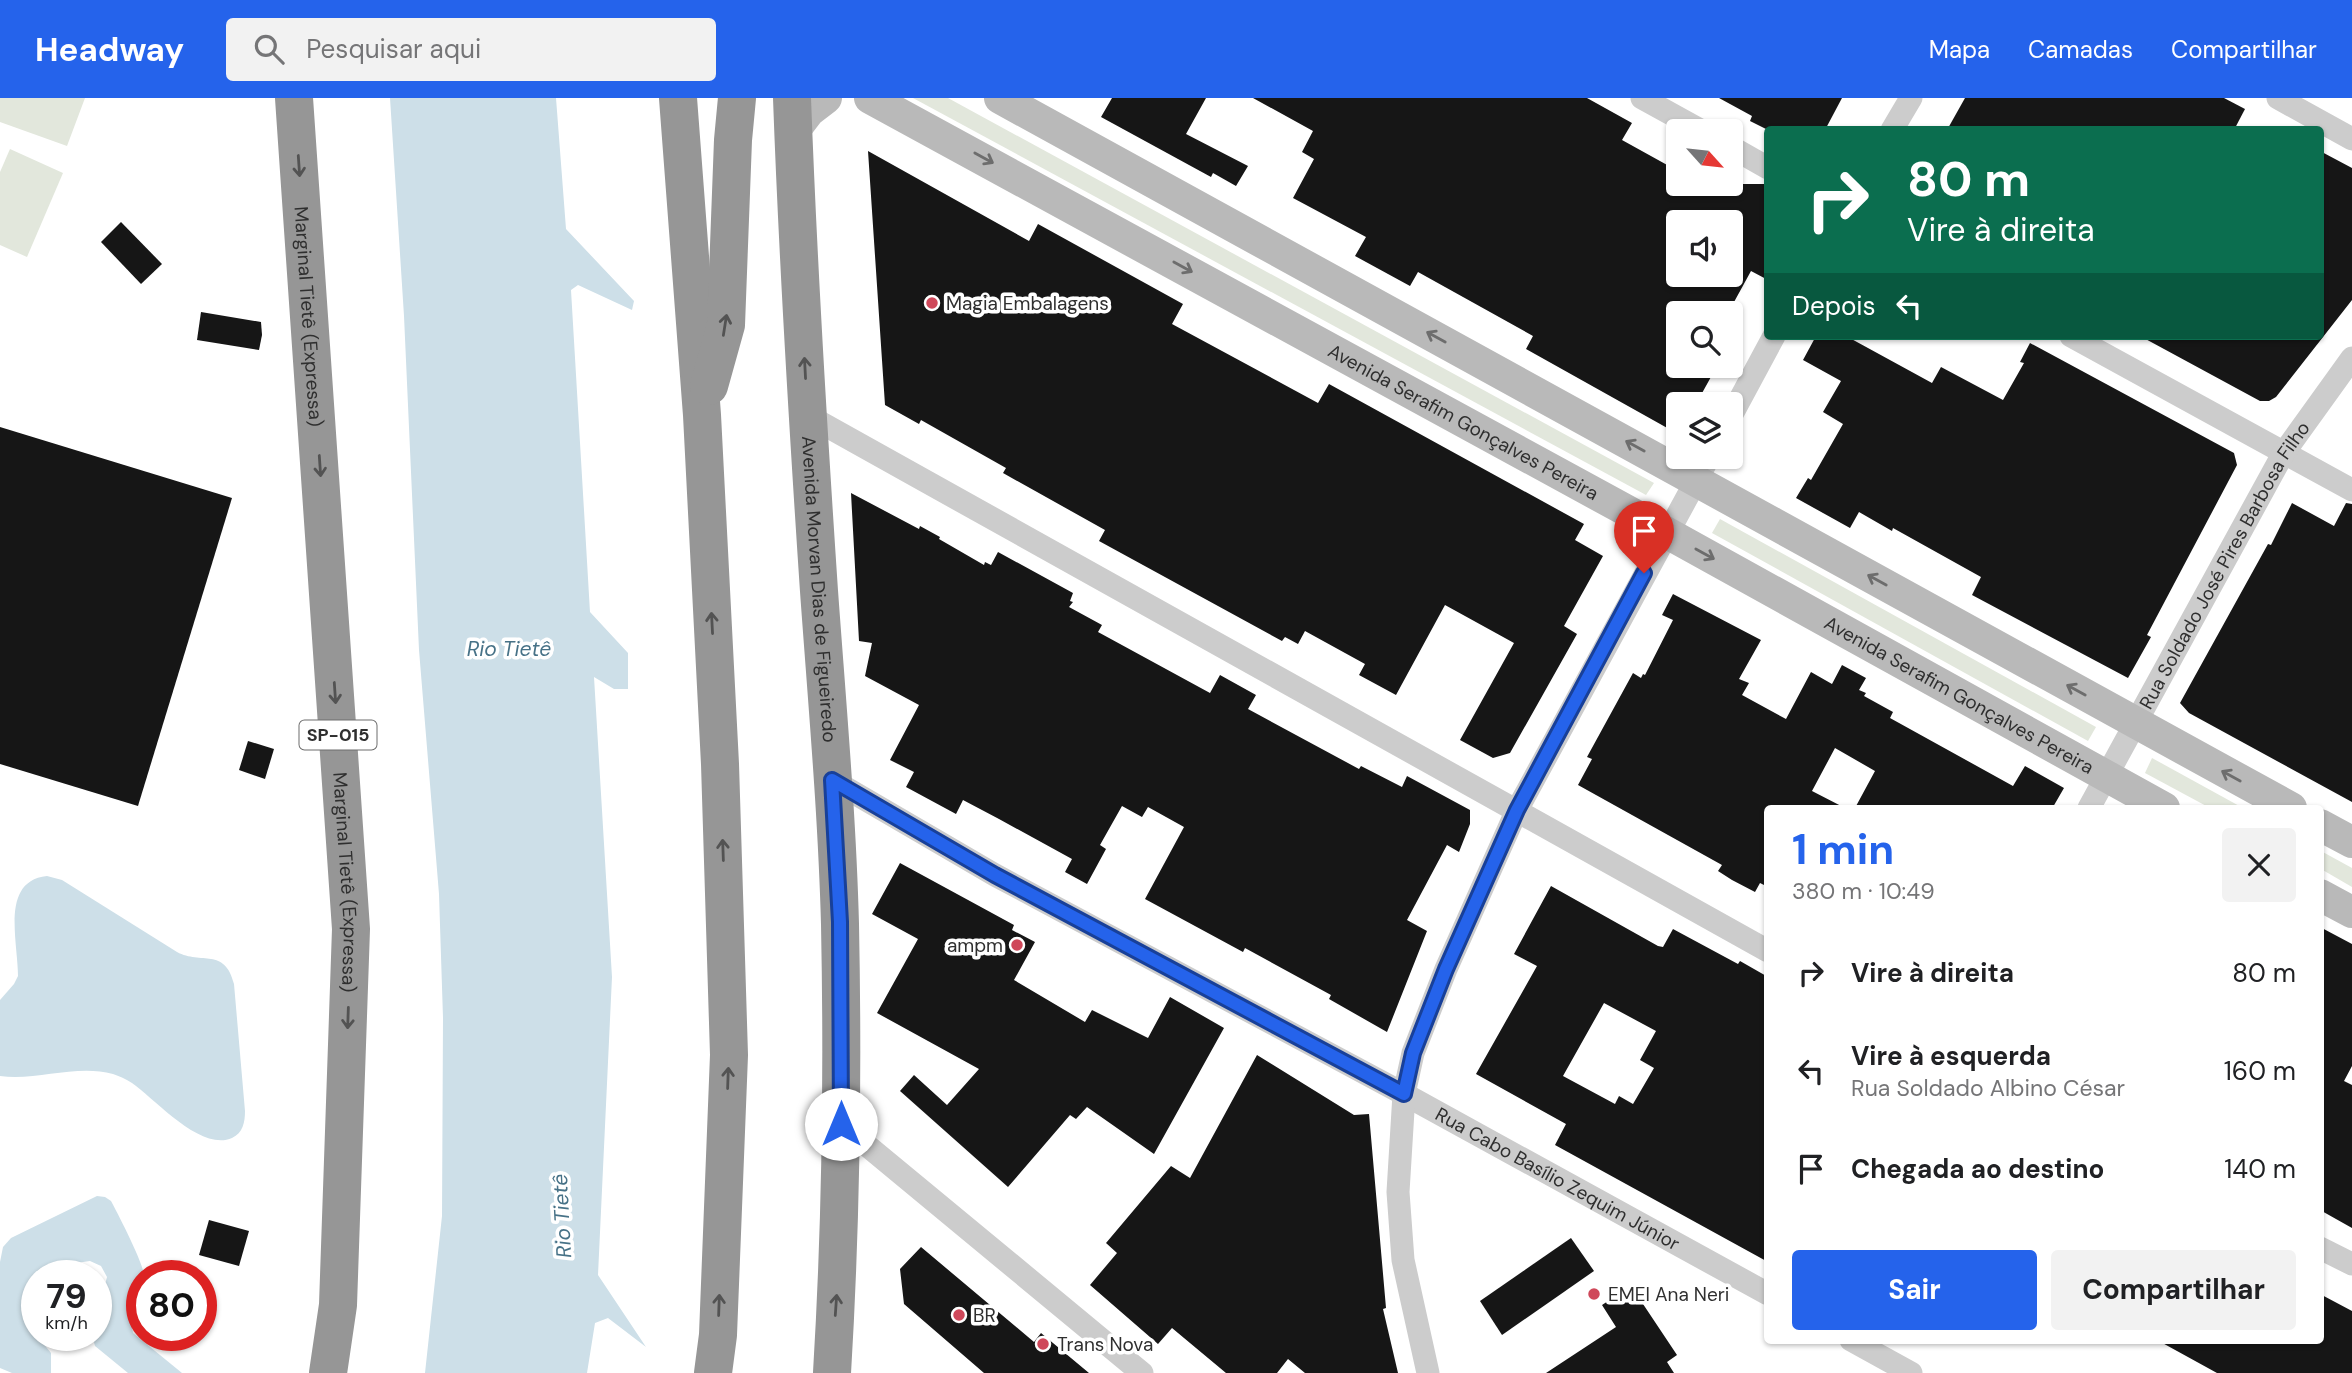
<!DOCTYPE html>
<html lang="pt">
<meta charset="utf-8">
<style>
body{margin:0;font-family:"DM Sans",sans-serif;background:#f2f2f2;color:#202124;height:100vh;display:flex;flex-direction:column;font-size:26px;white-space:nowrap}
*{box-sizing:border-box;margin:0}
p{font-size:23px;color:#757577}
.icon{flex:none;width:38px;height:38px;fill:none;stroke:currentColor;stroke-width:2;stroke-linecap:round;stroke-linejoin:round}
.map{position:relative;flex:1;overflow:hidden}
.drawer{position:absolute;left:1764px;top:707px;width:560px;height:539px;display:flex;flex-direction:column;background:#fff;border-radius:7px;box-shadow:0 2px 5px #0004}
.drawer>*{flex:none}
.guide{position:absolute;left:1764px;top:28px;width:560px;height:214px;border-radius:7px;box-shadow:0 2px 5px #0004;background:#0b6e4f;color:#fff;overflow:hidden}
.needle{width:46px;rotate:117deg}
.controls{position:absolute;left:1666px;top:21px;display:grid;gap:14px}
.controls a{display:grid;place-items:center;width:77px;height:77px;border-radius:7px;background:#fff;box-shadow:0 2px 5px #0004;font-size:35px}
.speed{position:absolute;left:21px;top:1162px;display:flex;gap:14px;font-size:35px;font-weight:700;text-align:center}
.speed>*{display:grid;place-content:center;width:91px;height:91px;border-radius:50%;background:#fff;box-shadow:0 2px 5px #0004;line-height:1}
.speed small{font-size:18px;font-weight:400}
.speed .limit{border:10px solid #d22;background:#fff;color:#111}
.pin{position:absolute;display:grid;place-items:center;width:60px;height:60px;color:#fff;margin:-72px -30px;border-radius:50% 50% 50% 0;rotate:-45deg;box-shadow:0 0 7px #0007}
.pin .icon{rotate:45deg}
.me{position:absolute;width:77px;margin:-38px;rotate:0deg;stroke-linejoin:round;filter:drop-shadow(0 0 5px #0008)}
.turn{display:flex;align-items:center;gap:24px;height:147px;padding:0 28px;font-size:32px}
.turn .icon{width:91px;height:91px;stroke-width:2.5}
.turn b{display:block;font-size:49px;line-height:60px}
.then{display:flex;align-items:center;height:66px;padding:0 28px;background:#0003;gap:14px;font-size:26px}
.round{display:grid;place-items:center;flex:none;width:74px;height:74px;border-radius:7px;background:#f2f2f2}
.summary{display:flex;align-items:center;justify-content:space-between;height:119px;padding:0 28px}
h1{font-size:42px;font-weight:700;line-height:52px;color:#2563eb}
.primary-button{display:flex;gap:14px;margin-top:auto;padding:14px 28px}
.primary-button a{flex:1;height:80px;border-radius:7px;background:#2563eb;color:#fff;font-size:28px;font-weight:700;line-height:80px;text-align:center}
.primary-button a+a{background:#f2f2f2;color:#202124}
ul{padding:0;list-style:none}
li{display:flex;align-items:center;gap:21px;height:98px;padding:0 28px}
li div{flex:1}
li b{display:block;font-size:26px}
li em{font-style:normal}
header{display:flex;align-items:center;gap:42px;box-sizing:border-box;height:98px;padding:0 35px;background:#2563eb;color:#fff}
header strong{font-size:33px}
nav{display:flex;gap:38px;margin-inline-start:auto;font-size:24px}
.search{width:490px;height:63px;background:#f2f2f2;display:flex;align-items:center;gap:18px;box-sizing:border-box;padding:0 24px;border-radius:7px;color:#757577;font-size:26px}
.map>svg:first-child{display:block}
.green{fill:#e2e7dc}
.water{fill:#cddfe8}
.building{fill:#161616;fill-rule:evenodd}
.lines{fill:none;stroke-linecap:round;stroke-linejoin:round}
.street{stroke:#ccc;stroke-width:23}
.secondary{stroke:#b9b9b9;stroke-width:32}
.highway{stroke:#969696;stroke-width:38}
.oneway{stroke:#6d6d6d}
.oneway2{stroke:#535353}
.route-casing{stroke:#184099;stroke-width:18}
.route{stroke:#2563eb;stroke-width:12}
.poi-dot{fill:#cf485a;stroke:#fff;stroke-width:2.5}
.labels{text-anchor:middle;dominant-baseline:central;stroke-width:7;stroke-linejoin:round;paint-order:stroke}
.shield{fill:#fff;stroke:#6d6d6d;stroke-width:2}
.shield-label{font-size:18px;font-weight:bold;fill:#2f2f2f}
.poi-label{font-size:19px;fill:#2f2f2f;stroke:#fff;text-anchor:start}
.street-label{font-size:19px;fill:#2f2f2f;stroke:#fff}
.water-label{font-size:21px;font-style:italic;fill:#477287;stroke:#fff}
</style>
<header>
<strong>Headway</strong>
<div class="search"><svg class="icon" aria-label="search" viewBox="0 0 24 24"><circle cx="10" cy="10" r="6"/><path d="M15 15l6 6"/></svg>Pesquisar aqui</div>
<nav><a>Mapa</a><a>Camadas</a><a>Compartilhar</a></nav>
</header>
<div class="map">
<svg width="2352" height="1275" viewBox="0 0 2352 1275">
<rect width="100%" height="100%" fill="#fff"/>
<g class="green">
<path d="M 0,0 L 85,0 L 67,48 L 0,24 Z"/>
<path d="M 913,0 L 948,0 L 1654,385 L 1646,397 Z"/>
<path d="M 10,51 L 63,75 L 27,159 L 0,147 L 0,74 Z"/>
<path d="M 1720,421 L 2096,629 L 2088,643 L 1712,435 Z"/>
<path d="M 2152,660 L 2243,710 L 2210,710 L 2145,675 Z"/>
<path d="M 2321,753 L 2352,770 L 2352,789 L 2321,771 Z"/>
</g>
<g class="water">
<path d="M 390,0 L 556,0 L 566,131 L 634,203 L 632,212 L 578,187 L 571,192 L 590,514 L 628,555 L 628,591 L 614,591 L 594,579 L 612,879 L 598,1177 L 646,1249 L 608,1220 L 595,1225 L 587,1275 L 425,1275 L 442,1118 L 443,920 L 439,796 L 419,552 L 404,218 Z"/>
<path d="M 47,778 L 62,782 L 177,854 C 201,867 225,849 234,886 L 245,1013 C 245,1024 243,1035 232,1040 C 201,1054 155,1001 132,985 C 126,981 119,978 113,976 C 76,966 37,983 0,978 L 0,902 L 14,886 L 18,878 C 18,843 0,783 47,778 Z"/>
<path d="M 97,1098 L 105,1099 L 111,1103 C 117,1114 145,1168 144,1178 C 141,1193 128,1217 133,1235 L 182,1275 L 128,1275 L 95,1248 L 92,1237 L 96,1237 L 96,1222 L 107,1179 L 101,1168 L 90,1163 L 41,1170 L 31,1180 L 26,1224 L 51,1255 L 51,1275 L 12,1275 L 0,1270 L 0,1164 L 3,1149 L 11,1140 Z"/>
</g>
<g class="building">
<path d="M 1112,0 L 1206,0 L 1186,36 L 1248,68 L 1236,88 L 1213,75 L 1211,79 L 1101,19 Z"/>
<path d="M 1253,0 L 1587,0 L 1632,25 L 1622,42 L 1678,73 L 1678,86 L 1768,86 L 1768,182 L 1751,173 L 1728,215 L 1678,215 L 1678,268 L 1717,268 L 1696,306 L 1678,306 L 1678,336 L 1526,251 L 1533,238 L 1418,174 L 1410,188 L 1355,158 L 1366,139 L 1293,100 L 1314,61 L 1302,54 L 1313,33 ZM 1678,124 L 1731,124 L 1731,177 L 1678,177 Z"/>
<path d="M 1719,0 L 1842,0 L 1825,32 L 1768,32 L 1750,23 L 1752,18 Z"/>
<path d="M 1965,0 L 2224,0 L 2245,11 L 2234,32 L 1947,32 Z"/>
<path d="M 868,53 L 1029,143 L 1038,126 L 1183,206 L 1172,226 L 1318,305 L 1329,286 L 1584,426 L 1575,442 L 1603,458 L 1564,528 L 1577,536 L 1510,655 L 1493,660 L 1460,642 L 1514,545 L 1445,507 L 1396,597 L 1359,577 L 1365,566 L 1305,533 L 1298,546 L 1285,539 L 1282,543 L 1099,443 L 1105,432 L 1003,375 L 1006,370 L 921,322 L 919,326 L 885,307 Z"/>
<path d="M 2320,53 L 2352,70 L 2352,202 L 2276,299 L 2269,303 L 2260,303 L 2140,238 L 2320,238 Z"/>
<path d="M 121,124 L 162,166 L 141,186 L 101,144 Z"/>
<path d="M 201,214 L 261,224 L 262,237 L 259,252 L 197,242 Z"/>
<path d="M 1816,238 L 1846,238 L 1932,285 L 1941,269 L 2003,302 L 2024,265 L 2020,264 L 2030,245 L 2234,355 L 2237,367 L 2147,537 L 2151,539 L 2128,580 L 1972,497 L 1981,479 L 1893,430 L 1892,433 L 1859,414 L 1850,430 L 1796,400 L 1808,380 L 1811,382 L 1843,326 L 1823,314 L 1841,283 L 1803,262 Z"/>
<path d="M 0,329 L 232,400 L 138,708 L 0,666 Z"/>
<path d="M 851,395 L 919,431 L 920,428 L 940,439 L 939,441 L 984,467 L 985,464 L 991,467 L 998,454 L 1073,495 L 1070,503 L 1073,504 L 1069,509 L 1102,527 L 1098,534 L 1210,595 L 1220,577 L 1256,597 L 1248,611 L 1359,671 L 1361,668 L 1402,689 L 1407,678 L 1470,712 L 1470,726 L 1459,754 L 1447,747 L 1407,822 L 1427,833 L 1387,934 L 1329,901 L 1331,897 L 1245,850 L 1243,854 L 1145,801 L 1184,729 L 1148,709 L 1142,719 L 1122,708 L 1100,747 L 1106,751 L 1087,786 L 1065,774 L 1072,761 L 999,721 L 963,702 L 956,716 L 906,689 L 914,674 L 890,662 L 919,607 L 865,578 L 872,545 L 859,543 Z"/>
<path d="M 2346,405 L 2352,406 L 2352,704 L 2189,615 L 2180,605 L 2268,446 L 2271,447 L 2292,405 L 2334,428 Z"/>
<path d="M 1673,496 L 1761,542 L 1739,581 L 1749,585 L 1742,597 L 1786,621 L 1811,574 L 1832,586 L 1842,567 L 1866,580 L 1859,592 L 1866,595 L 1864,598 L 1893,614 L 1890,620 L 2013,688 L 2025,668 L 2064,690 L 2053,709 L 2055,710 L 1855,710 L 1875,673 L 1835,650 L 1812,693 L 1845,710 L 1768,710 L 1768,789 L 1760,785 L 1755,794 L 1732,782 L 1718,773 L 1722,767 L 1578,687 L 1592,661 L 1587,659 L 1633,575 L 1641,580 L 1643,576 L 1645,577 L 1673,522 L 1662,517 Z"/>
<path d="M 248,643 L 274,651 L 265,681 L 239,672 Z"/>
<path d="M 900,765 L 1014,827 L 1012,832 L 1035,844 L 1014,882 L 1085,924 L 1092,912 L 1148,940 L 1170,899 L 1224,930 L 1154,1056 L 1087,1009 L 1076,1021 L 1070,1017 L 1008,1089 L 900,993 L 914,977 L 947,1007 L 979,971 L 877,915 L 918,841 L 872,816 Z"/>
<path d="M 1551,788 L 1658,848 L 1663,849 L 1673,831 L 1738,866 L 1740,863 L 1768,879 L 1768,1164 L 1555,1047 L 1566,1026 L 1476,976 L 1537,868 L 1514,856 ZM 1604,905 L 1656,933 L 1640,962 L 1654,970 L 1633,1006 L 1619,998 L 1615,1006 L 1563,978 Z"/>
<path d="M 2320,829 L 2352,846 L 2352,968 L 2344,983 L 2352,987 L 2352,1130 L 2320,1112 Z"/>
<path d="M 1257,957 L 1354,1017 L 1369,1016 L 1386,1210 L 1383,1211 L 1398,1275 L 1305,1275 L 1288,1261 L 1277,1275 L 1226,1275 L 1172,1230 L 1158,1246 L 1090,1187 L 1117,1155 L 1106,1145 L 1171,1068 L 1190,1080 Z"/>
<path d="M 209,1122 L 249,1133 L 239,1168 L 199,1157 Z"/>
<path d="M 1571,1140 L 1594,1173 L 1502,1237 L 1480,1203 Z"/>
<path d="M 921,1149 L 1034,1244 L 1041,1235 L 1089,1275 L 984,1275 L 904,1206 L 900,1171 Z"/>
<path d="M 1631,1188 L 1677,1257 L 1667,1264 L 1674,1275 L 1546,1275 L 1616,1229 L 1602,1207 Z"/>
<path d="M 2320,1196 L 2352,1213 L 2352,1275 L 2217,1275 L 2157,1242 L 2320,1242 Z"/>
</g>
<g class="lines">
<g class="street">
<path d="M 1642,0 L 1702,33"/>
<path d="M 2278,0 L 2352,41"/>
<path d="M 1892,32 L 1911,0"/>
<path d="M 1731,49 L 1768,70"/>
<path d="M 2071,238 L 2352,392"/>
<path d="M 807,317 L 1768,853"/>
<path d="M 1731,318 L 1774,238"/>
<path id="s1" d="M 832,682 L 995,777 L 1404,996 L 1768,1196"/>
<path id="s2" d="M 2089,710 L 2283,356 L 2352,260"/>
<path d="M 841,1026 L 1142,1275"/>
<path d="M 2320,1150 L 2352,1166"/>
<path d="M 1851,1242 L 1911,1275"/>
<path d="M 1428,1275 L 1403,1162 L 1398,1094 L 1404,996 L 1413,955 L 1446,871 L 1517,712 L 1709,359"/>
</g>
<g class="secondary">
<path id="s3" d="M 870,0 L 1631,415 L 2164,710"/>
<path d="M 1000,0 L 2291,710"/>
<path d="M 793,34 L 809,13 L 826,0"/>
<path d="M 2320,727 L 2352,744"/>
<path d="M 2320,797 L 2352,814"/>
</g>
<g class="highway">
<path id="s4" d="M 294,0 L 351,831 L 338,1207 L 328,1275"/>
<path d="M 678,0 L 702,317 L 720,666 L 729,957 L 718,1237 L 713,1275"/>
<path id="s5" d="M 792,0 C 798,165 808,329 819,493 C 827,604 837,715 840,826 C 843,976 841,1126 832,1275"/>
<path d="M 709,288 L 726,227 L 733,42 L 737,0"/>
</g>
</g>
<defs><path id="oneway-shaft" d="M-6 0H5M1.5-3L5.5 0L1.5 3" fill="none" stroke-width="1.6" stroke-linecap="round" stroke-linejoin="round" transform="scale(1.75)"/></defs>
<g class="oneway">
<use href="#oneway-shaft" transform="translate(984 60) rotate(29)"/>
<use href="#oneway-shaft" transform="translate(1183 169) rotate(29)"/>
<use href="#oneway-shaft" transform="translate(1436 239) rotate(-151)"/>
<use href="#oneway-shaft" transform="translate(1635 348) rotate(-151)"/>
<use href="#oneway-shaft" transform="translate(1705 456) rotate(29)"/>
<use href="#oneway-shaft" transform="translate(1877 482) rotate(-151)"/>
<use href="#oneway-shaft" transform="translate(2076 592) rotate(-151)"/>
<use href="#oneway-shaft" transform="translate(2231 678) rotate(-151)"/>
</g>
<g class="oneway2">
<use href="#oneway-shaft" transform="translate(299 68) rotate(86)"/>
<use href="#oneway-shaft" transform="translate(725 227) rotate(-81)"/>
<use href="#oneway-shaft" transform="translate(805 270) rotate(-93)"/>
<use href="#oneway-shaft" transform="translate(320 368) rotate(86)"/>
<use href="#oneway-shaft" transform="translate(712 525) rotate(-93)"/>
<use href="#oneway-shaft" transform="translate(335 595) rotate(86)"/>
<use href="#oneway-shaft" transform="translate(723 752) rotate(-92)"/>
<use href="#oneway-shaft" transform="translate(348 920) rotate(92)"/>
<use href="#oneway-shaft" transform="translate(728 980) rotate(-88)"/>
<use href="#oneway-shaft" transform="translate(719 1207) rotate(-88)"/>
<use href="#oneway-shaft" transform="translate(836 1207) rotate(-86)"/>
</g>
<g class="lines">
<defs>
<path id="route" d="M 841,1026 L 840,824 L 832,682 L 995,777 L 1404,996 L 1413,955 L 1446,871 L 1517,712 L 1644,475"/>
</defs>
<use href="#route" class="route-casing"/>
<use href="#route" class="route"/>
</g>
<g class="poi-dot">
<circle cx="932" cy="205" r="7"/>
<circle cx="1017" cy="847" r="7"/>
<circle cx="1594" cy="1196" r="7"/>
<circle cx="959" cy="1217" r="7"/>
<circle cx="1043" cy="1246" r="7"/>
</g>
<g class="labels">
<rect class="shield" x="299.5" y="622.5" width="77" height="29" rx="5"/>
<g class="shield-label">
<text x="338" y="637">SP-015</text>
</g>
<g class="poi-label">
<text x="946" y="205">Magia Embalagens</text>
<text x="1003" y="847" text-anchor="end">ampm</text>
<text x="1608" y="1196">EMEI Ana Neri</text>
<text x="973" y="1217">BR</text>
<text x="1057" y="1246">Trans Nova</text>
</g>
<g class="street-label">
<text stroke="none"><textPath href="#s4" startOffset="219">Marginal Tietê (Expressa)</textPath></text>
<text stroke="none"><textPath href="#s3" startOffset="676">Avenida Serafim Gonçalves Pereira</textPath></text>
<text stroke="none"><textPath href="#s2" startOffset="278">Rua Soldado José Pires Barbosa Filho</textPath></text>
<text stroke="none"><textPath href="#s5" startOffset="492">Avenida Morvan Dias de Figueiredo</textPath></text>
<text stroke="none"><textPath href="#s3" startOffset="1242">Avenida Serafim Gonçalves Pereira</textPath></text>
<text stroke="none"><textPath href="#s4" startOffset="786">Marginal Tietê (Expressa)</textPath></text>
<text stroke="none"><textPath href="#s1" startOffset="828">Rua Cabo Basílio Zequim Júnior</textPath></text>
</g>
<g class="water-label">
<text x="509" y="551">Rio Tietê</text>
<text transform="translate(562 1118) rotate(-93)">Rio Tietê</text>
</g>
</g>
</svg>
<div class="controls">
<a><svg class="needle" viewBox="-14 -14 28 28"><path d="M0-13l5 13h-10z" fill="#e53935"/><path d="M0 13l5-13h-10z" fill="#757577"/></svg></a>
<a><svg class="icon" aria-label="sound" viewBox="0 0 24 24"><path d="M4 9h4l5-4v14l-5-4H4zM17 9q2 3 0 6"/></svg></a>
<a><svg class="icon" aria-label="search" viewBox="0 0 24 24"><circle cx="10" cy="10" r="6"/><path d="M15 15l6 6"/></svg></a>
<a><svg class="icon" aria-label="layers" viewBox="0 0 24 24"><path d="M12 4l9 5-9 5-9-5zM3 14l9 5 9-5"/></svg></a>
</div>
<div class="speed"><div>79<small>km/h</small></div><div class="limit">80</div></div>
<div class="pin" style="left:1644px;top:475px;background:#d93025"><svg class="icon" aria-label="arrive" viewBox="0 0 24 24"><path d="M6 21V4h12l-3 4 3 4H6"/></svg></div>
<svg class="me" style="left:841px;top:1026px" viewBox="-20 -20 40 40"><circle r="19" fill="#fff"/><path d="M0-13L10 11 0 6-10 11z" fill="#2563eb"/></svg>
<div class="guide">
<div class="turn"><svg class="icon" aria-label="right" viewBox="0 0 24 24"><path d="M7 20v-9h11M14 6l5 5-5 5"/></svg><div><b>80 m</b>Vire à direita</div></div>
<div class="then">Depois<svg class="icon" aria-label="left" viewBox="0 0 24 24"><path d="M17 20v-9H6M10 6l-5 5 5 5"/></svg></div>
</div>
<section class="drawer">
<div class="summary"><div><h1>1 min</h1><p>380 m · 10:49</p></div><a class="round"><svg class="icon" aria-label="close" viewBox="0 0 24 24"><path d="M6 6l12 12M18 6L6 18"/></svg></a></div>
<ul>
<li><svg class="icon" aria-label="right" viewBox="0 0 24 24"><path d="M7 20v-9h11M14 6l5 5-5 5"/></svg><div><b>Vire à direita</b></div><em>80 m</em></li>
<li><svg class="icon" aria-label="left" viewBox="0 0 24 24"><path d="M17 20v-9H6M10 6l-5 5 5 5"/></svg><div><b>Vire à esquerda</b><p>Rua Soldado Albino César</p></div><em>160 m</em></li>
<li><svg class="icon" aria-label="arrive" viewBox="0 0 24 24"><path d="M6 21V4h12l-3 4 3 4H6"/></svg><div><b>Chegada ao destino</b></div><em>140 m</em></li>
</ul>
<div class="primary-button"><a>Sair</a><a>Compartilhar</a></div>
</section>
</div>
